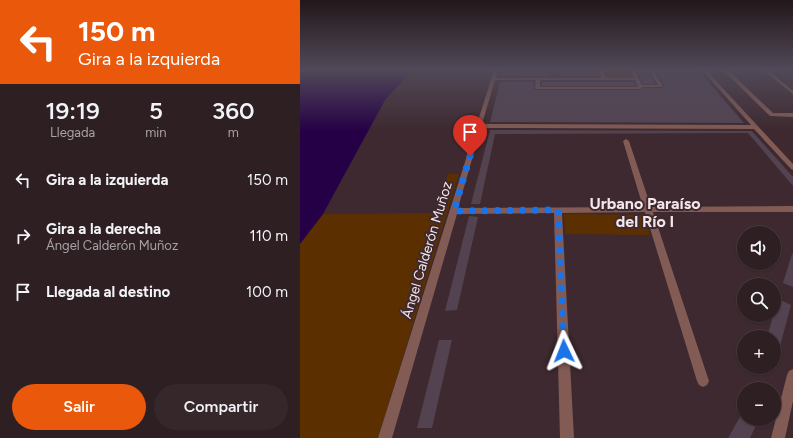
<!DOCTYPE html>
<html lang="es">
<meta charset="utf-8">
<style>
body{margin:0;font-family:Figtree,sans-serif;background:#36272b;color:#f1f3f6;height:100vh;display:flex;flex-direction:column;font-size:15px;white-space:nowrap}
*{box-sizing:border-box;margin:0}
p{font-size:13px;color:#a7a2a6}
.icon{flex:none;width:22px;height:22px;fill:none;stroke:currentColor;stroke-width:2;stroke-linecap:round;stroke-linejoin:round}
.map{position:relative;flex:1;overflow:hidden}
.side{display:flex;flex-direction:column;background:#2e1f23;width:300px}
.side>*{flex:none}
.guide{background:#ea580c;color:#fff;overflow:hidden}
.controls{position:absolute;left:437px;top:226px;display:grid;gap:8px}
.controls a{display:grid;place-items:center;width:44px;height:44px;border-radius:50%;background:#2e1f23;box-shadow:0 1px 3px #0004,0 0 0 1px #493d41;font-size:20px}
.pin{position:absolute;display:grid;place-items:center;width:34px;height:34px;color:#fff;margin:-41px -17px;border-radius:50% 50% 50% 0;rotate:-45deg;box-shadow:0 0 4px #0007}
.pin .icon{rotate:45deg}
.me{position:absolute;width:44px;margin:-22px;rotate:358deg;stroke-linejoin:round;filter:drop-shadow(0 0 3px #0008)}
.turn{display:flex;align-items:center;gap:14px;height:84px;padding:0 12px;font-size:18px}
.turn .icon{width:52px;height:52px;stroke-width:2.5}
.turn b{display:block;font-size:28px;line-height:34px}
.eta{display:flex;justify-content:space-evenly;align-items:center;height:68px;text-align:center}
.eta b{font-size:24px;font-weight:600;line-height:28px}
.button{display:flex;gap:8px;margin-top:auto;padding:8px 12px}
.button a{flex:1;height:46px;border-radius:24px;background:#ea580c;color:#fff;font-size:16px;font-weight:600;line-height:46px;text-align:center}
.button a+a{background:#36272b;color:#f1f3f6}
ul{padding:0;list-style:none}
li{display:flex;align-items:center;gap:12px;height:56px;padding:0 12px}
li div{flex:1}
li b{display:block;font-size:15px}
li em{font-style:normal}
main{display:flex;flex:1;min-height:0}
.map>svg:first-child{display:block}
.green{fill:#5c2f00}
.water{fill:#260046}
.building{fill:#534351}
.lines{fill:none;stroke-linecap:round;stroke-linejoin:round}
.minor{fill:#825b54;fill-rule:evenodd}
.route{stroke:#1a73e8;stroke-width:7;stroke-dasharray:0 12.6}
.labels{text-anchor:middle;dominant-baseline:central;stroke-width:4;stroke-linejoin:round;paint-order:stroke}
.street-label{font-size:14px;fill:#f4e7ea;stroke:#3d292f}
.quarter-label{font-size:16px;font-weight:bold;fill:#f4e7ea;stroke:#3d292f}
</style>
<main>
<section class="side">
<div class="guide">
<div class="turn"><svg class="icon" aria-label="left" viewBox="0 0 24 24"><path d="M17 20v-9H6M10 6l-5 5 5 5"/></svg><div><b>150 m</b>Gira a la izquierda</div></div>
</div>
<div class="eta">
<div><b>19:19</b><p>Llegada</p></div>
<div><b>5</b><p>min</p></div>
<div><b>360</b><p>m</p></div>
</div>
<ul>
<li><svg class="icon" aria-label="left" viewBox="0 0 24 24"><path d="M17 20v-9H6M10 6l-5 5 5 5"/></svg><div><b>Gira a la izquierda</b></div><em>150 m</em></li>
<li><svg class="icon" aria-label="right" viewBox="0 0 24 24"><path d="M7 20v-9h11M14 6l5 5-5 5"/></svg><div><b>Gira a la derecha</b><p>Ángel Calderón Muñoz</p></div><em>110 m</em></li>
<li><svg class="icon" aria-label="arrive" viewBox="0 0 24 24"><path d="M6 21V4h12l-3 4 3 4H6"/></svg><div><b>Llegada al destino</b></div><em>100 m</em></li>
</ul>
<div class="button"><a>Salir</a><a>Compartir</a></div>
</section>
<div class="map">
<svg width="493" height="438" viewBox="0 0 493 438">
<rect width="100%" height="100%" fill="#3d292f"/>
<g class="green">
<path d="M 304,70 L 329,70 L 333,78 L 306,78 Z"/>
<path d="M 148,174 L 159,174 L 78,438 L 0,438 L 0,244 L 23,214 L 134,213 Z"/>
<path d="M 264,214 L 344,215 L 350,235 L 265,234 Z"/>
</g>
<path class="water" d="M 0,70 L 113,70 L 85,100 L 23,214 L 0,244 Z"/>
<g class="building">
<path d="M 337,70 L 348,70 L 355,84 L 343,84 Z"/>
<path d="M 355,70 L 398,70 L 444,123 L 190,122 L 200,82 L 234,82 L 234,89 L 237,90 L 341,90 L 344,88 L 362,88 L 364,85 Z"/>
<path d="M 248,72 L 248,76 L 201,76 L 202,73 Z"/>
<path d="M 261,72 L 298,72 L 299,76 L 261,76 Z"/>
<path d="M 242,82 L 334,82 L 336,86 L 242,86 Z"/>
<path d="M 190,130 L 452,131 L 493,177 L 493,186 L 448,133 L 195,134 L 180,204 L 171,204 Z"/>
<path d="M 169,216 L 178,217 L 157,310 L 145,311 Z"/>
<path d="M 492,254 L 493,254 L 493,287 L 483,283 Z"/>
<path d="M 478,299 L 491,305 L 479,350 L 474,348 L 474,337 L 467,337 Z"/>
<path d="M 139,340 L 152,340 L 132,428 L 117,428 Z"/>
<path d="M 444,410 L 444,419 L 459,419 L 450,438 L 428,438 Z"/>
</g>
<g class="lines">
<g class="minor">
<path d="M 194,70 L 198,70 L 196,78 L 301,78 L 299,70 L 303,70 L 306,78 L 334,78 L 330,70 L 334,70 L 342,85 L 358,85 L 349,70 L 353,70 L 363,86 L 361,87 L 343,87 L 341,89 L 237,89 L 235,88 L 236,80 L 195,80 L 182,124 L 451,125 L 402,70 L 406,70 L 493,164 L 493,170 L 491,169 L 454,129 L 181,128 L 158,208 L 343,207 L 323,141 L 326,139 L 329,141 L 351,207 L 493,206 L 493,212 L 353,212 L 409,381 L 407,385 L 403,387 L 399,385 L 397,381 L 345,212 L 262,213 L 274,438 L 260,438 L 254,213 L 157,214 L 92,438 L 78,438 ZM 240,80 L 335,80 L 338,87 L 240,87 Z"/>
<path d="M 423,70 L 428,70 L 473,113 L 493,113 L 493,117 L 470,116 Z"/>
<path d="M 463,70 L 468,70 L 493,91 L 493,94 Z"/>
<path d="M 493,369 L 493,401 L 485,438 L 471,438 L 487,375 L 489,371 Z"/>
</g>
</g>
<linearGradient id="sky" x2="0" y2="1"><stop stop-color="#22171a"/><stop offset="0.53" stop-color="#514958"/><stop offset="1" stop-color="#514958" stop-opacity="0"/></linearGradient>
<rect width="493" height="131" fill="url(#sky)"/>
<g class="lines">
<path class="route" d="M 170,156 L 154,211 L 258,210 L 264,351"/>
</g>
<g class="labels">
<g class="street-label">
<text transform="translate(127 250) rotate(-73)">Ángel Calderón Muñoz</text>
</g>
<g class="quarter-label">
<text x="345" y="203">Urbano Paraíso<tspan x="345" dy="18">del Río I</tspan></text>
</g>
</g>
</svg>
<div class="controls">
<a><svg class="icon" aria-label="sound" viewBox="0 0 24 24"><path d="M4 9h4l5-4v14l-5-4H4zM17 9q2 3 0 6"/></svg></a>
<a><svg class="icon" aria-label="search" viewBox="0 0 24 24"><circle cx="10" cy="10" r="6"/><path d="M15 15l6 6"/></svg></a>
<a>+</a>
<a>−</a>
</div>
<div class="pin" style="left:170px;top:156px;background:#d93025"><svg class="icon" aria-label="arrive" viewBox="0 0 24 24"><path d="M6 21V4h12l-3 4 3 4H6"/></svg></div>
<svg class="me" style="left:264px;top:351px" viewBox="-20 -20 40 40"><path d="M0-17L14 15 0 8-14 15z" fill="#1a73e8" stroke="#fff" stroke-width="4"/></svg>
</div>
</main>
